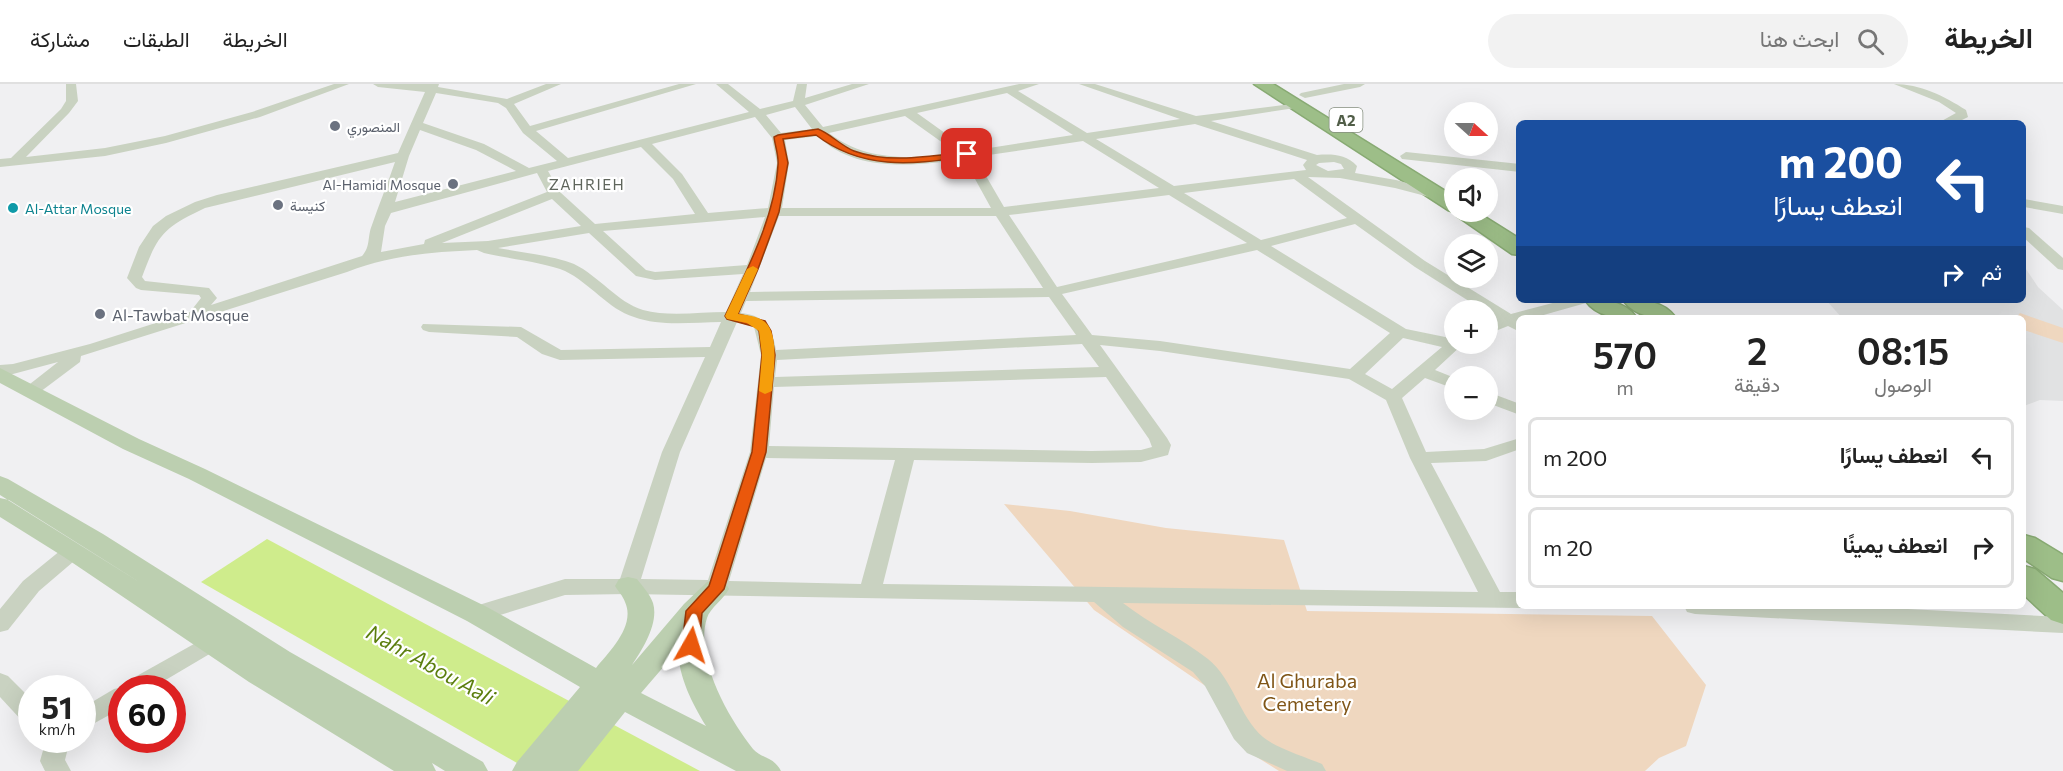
<!DOCTYPE html>
<html lang="ar">
<meta charset="utf-8">
<style>
body{margin:0;font-family:Commissioner,Vazirmatn,sans-serif;background:#f2f2f2;color:#222;direction:rtl;height:100vh;display:flex;flex-direction:column;font-size:22px;white-space:nowrap}
*{box-sizing:border-box;margin:0}
p{font-size:20px;color:#767676}
.icon{flex:none;width:33px;height:33px;fill:none;stroke:currentColor;stroke-width:2;stroke-linecap:round;stroke-linejoin:round}
.map{position:relative;flex:1;overflow:hidden;direction:ltr}
.side{position:absolute;left:1516px;top:231px;width:510px;height:294px;display:flex;flex-direction:column;background:#fff;border-radius:9px;box-shadow:0 6px 24px #0002;direction:rtl}
.side>*{flex:none}
.top-card{position:absolute;left:1516px;top:36px;width:510px;height:183px;border-radius:9px;box-shadow:0 6px 24px #0002;direction:rtl;background:#1a4fa0;color:#fff;overflow:hidden}
.needle{width:39px;rotate:111deg}
.tools{position:absolute;left:1444px;top:18px;display:grid;gap:12px}
.tools a{display:grid;place-items:center;width:54px;height:54px;border-radius:50%;background:#fff;box-shadow:0 6px 24px #0002;font-size:30px}
.speed{position:absolute;left:18px;top:591px;display:flex;gap:12px;font-size:30px;font-weight:700;text-align:center}
.speed>*{display:grid;place-content:center;width:78px;height:78px;border-radius:50%;background:#fff;box-shadow:0 6px 24px #0002;line-height:1}
.speed small{font-size:15px;font-weight:400}
.speed .limit{border:9px solid #d22;background:#fff;color:#111}
.pin{position:absolute;display:grid;place-items:center;width:51px;height:51px;color:#fff;margin:-26px;border-radius:12px;box-shadow:0 3px 9px #0006}
.me{position:absolute;width:66px;margin:-33px;rotate:6deg;stroke-linejoin:round;filter:drop-shadow(0 0 4px #0008)}
.turn{display:flex;align-items:center;gap:21px;height:126px;padding:0 24px;font-size:27px}
.turn .icon{width:78px;height:78px;stroke-width:2.5}
.turn b{display:block;font-size:42px;line-height:51px}
.then{display:flex;align-items:center;height:57px;padding:0 24px;background:#0003;gap:12px;font-size:22px}
.eta{display:flex;justify-content:space-evenly;align-items:center;height:102px;text-align:center}
.eta b{font-size:36px;font-weight:600;line-height:42px}
ul{padding:0;list-style:none}
li{display:flex;align-items:center;gap:18px;height:81px;margin:0 12px 9px;padding:0 12px;border:3px solid #e0e0e0;border-radius:9px}
li div{flex:1}
li b{display:block;font-size:22px}
li em{font-style:normal}
header{display:flex;align-items:center;gap:36px;box-sizing:border-box;height:84px;padding:0 30px;background:#fff;border-bottom:2px solid #e0e0e0}
header strong{font-size:28px}
nav{display:flex;gap:33px;margin-inline-start:auto;font-size:21px}
.search{width:420px;height:54px;background:#f2f2f2;display:flex;align-items:center;gap:15px;box-sizing:border-box;padding:0 21px;border-radius:33px;color:#767676;font-size:22px}
.map>svg:first-child{display:block}
.education{fill:#e1e2e3}
.green{fill:#efd7bf}
.water{fill:#cfec8c}
.lines{fill:none;stroke-linecap:round;stroke-linejoin:round}
.highway-casing{stroke:#88aa73;stroke-width:3}
.minor{fill:#c9d2c1;fill-rule:evenodd}
.major{fill:#bccfb0;fill-rule:evenodd}
.highway{fill:#9dbe88;fill-rule:evenodd}
.route{fill:#ea580c;stroke:#983908;stroke-width:1.5}
.slow{fill:#f59e0b}
.worship-dot{fill:#6b7280;stroke:#fff;stroke-width:2}
.culture-dot{fill:#0f9aa8;stroke:#fff;stroke-width:2}
.labels{text-anchor:middle;dominant-baseline:central;stroke-width:4.5;stroke-linejoin:round;paint-order:stroke}
.far-worship-label{font-size:14px;fill:#5b616d;stroke:#fff;text-anchor:start}
.far-culture-label{font-size:14px;fill:#0d838f;stroke:#fff;text-anchor:start}
.shield{fill:#fff;stroke:#858e7f;stroke-width:1.5}
.shield-label{font-size:15px;font-weight:bold;fill:#515e48}
.far-neighbourhood-label{font-size:15px;letter-spacing:1.5px;fill:#5f655c;stroke:#fff}
.worship-label{font-size:16px;fill:#5b616d;stroke:#fff;text-anchor:start}
.near-park-label{font-size:20px;fill:#805618;stroke:#fff}
.near-water-label{font-size:21px;font-style:italic;fill:#5b7e0e;stroke:#fff}
</style>
<header>
<strong>الخريطة</strong>
<div class="search"><svg class="icon" aria-label="search" viewBox="0 0 24 24"><circle cx="10" cy="10" r="6"/><path d="M15 15l6 6"/></svg>ابحث هنا</div>
<nav><a>الخريطة</a><a>الطبقات</a><a>مشاركة</a></nav>
</header>
<div class="map">
<svg width="2063" height="687" viewBox="0 0 2063 687">
<rect width="100%" height="100%" fill="#f0f0f2"/>
<path class="education" d="M 2024,182 L 2038,203 L 2063,226 L 2063,317 L 2040,316 L 2024,322 L 2024,234 L 1842,234 L 1826,216 L 2024,216 Z"/>
<g class="green">
<path d="M 2020,229 L 2063,244 L 2063,259 L 2024,246 L 2024,234 L 2016,234 Z"/>
<path d="M 1004,420 L 1070,427 L 1166,444 L 1284,456 L 1307,527 L 1652,532 L 1706,601 L 1686,662 L 1659,674 L 1645,687 L 1279,687 L 1252,670 L 1210,605 L 1094,526 Z"/>
</g>
<path class="water" d="M 267,455 L 700,687 L 531,687 L 201,498 Z"/>
<g class="lines">
<defs>
<g id="highway">
<path d="M 1254,0 L 1273,0 L 1455,113 L 1455,128 L 1477,128 L 1520,155 L 1520,171 L 1512,170 L 1457,132 L 1454,128 L 1448,126 Z"/>
<path d="M 1585,216 C 1605,216 1624,216 1637,234 C 1617,234 1598,234 1585,216 Z"/>
<path d="M 1623,216 C 1643,216 1663,216 1676,234 C 1656,234 1636,234 1623,216 Z"/>
<path d="M 2024,451 L 2035,454 L 2063,471 L 2063,497 L 2052,494 L 2024,475 Z"/>
<path d="M 2024,482 L 2035,485 L 2063,509 L 2063,540 L 2051,536 L 2024,511 Z"/>
</g>
</defs>
<use href="#highway" class="highway-casing"/>
<g class="minor">
<path d="M 66,0 L 76,0 L 78,17 L 69,29 L 26,73 L 105,64 L 165,52 L 252,28 L 334,0 L 349,0 L 260,33 L 166,59 L 105,72 L 0,83 L 0,75 L 11,74 L 61,25 L 66,17 Z"/>
<path d="M 373,0 L 439,0 L 438,3 L 507,15 L 546,0 L 561,0 L 514,20 L 530,42 L 679,0 L 696,0 L 536,47 L 568,74 L 749,28 L 716,0 L 728,0 L 760,25 L 793,17 L 797,0 L 807,0 L 805,14 L 852,0 L 869,0 L 805,21 L 823,43 L 1019,0 L 1039,0 L 1018,7 L 1087,49 L 1180,35 L 1079,0 L 1095,0 L 1196,32 L 1299,19 L 1301,21 L 1295,24 L 1211,37 L 1317,71 C 1332,70 1346,70 1357,82 L 1355,89 L 1396,96 L 1442,108 L 1444,111 L 1442,114 L 1437,115 L 1395,104 L 1340,94 L 1308,93 L 1425,177 L 1511,230 L 1564,216 L 1589,216 L 1586,219 L 1533,234 L 1520,234 L 1520,248 L 1508,242 L 1488,250 L 1488,239 L 1497,235 L 1488,230 L 1488,226 L 1483,226 L 1415,183 L 1355,140 L 1271,162 L 1406,245 L 1455,255 L 1455,260 L 1463,260 L 1435,286 L 1455,294 L 1455,305 L 1425,294 L 1402,314 L 1426,368 L 1484,365 L 1520,354 L 1520,365 L 1486,377 L 1431,379 L 1500,508 L 1520,508 L 1520,522 L 1526,522 L 1520,524 L 1123,519 C 1150,540 1181,554 1208,575 C 1233,595 1239,632 1263,653 C 1276,664 1306,673 1322,680 L 1326,687 L 1287,687 L 1247,669 L 1234,655 L 1205,602 L 1193,588 L 1123,543 L 1094,518 L 628,510 L 565,511 L 477,538 L 469,536 L 466,530 L 469,524 L 565,495 L 620,495 L 662,368 L 705,273 L 560,276 L 542,270 L 517,253 L 429,248 L 423,246 L 421,243 L 423,240 L 521,243 L 561,266 L 710,263 L 721,238 C 694,238 661,243 634,233 C 608,225 590,199 565,187 C 548,179 505,174 484,169 L 477,166 C 432,168 390,171 347,188 L 81,272 L 80,278 L 36,311 L 24,311 L 21,307 L 58,278 L 13,290 L 0,291 L 0,281 L 13,280 L 90,260 L 190,228 L 201,214 L 199,211 L 141,206 L 136,204 L 127,194 L 139,163 L 153,142 L 166,132 L 195,118 L 217,111 L 398,69 L 425,8 L 378,3 ZM 436,9 L 498,19 L 506,24 L 523,49 L 557,77 L 529,84 L 484,60 L 423,39 ZM 1007,9 L 1073,51 L 970,67 L 917,29 ZM 795,23 L 812,45 L 781,49 L 766,31 ZM 905,32 L 957,69 C 913,75 866,78 829,49 ZM 755,33 L 772,54 L 777,79 L 768,124 L 708,129 L 682,90 L 652,60 ZM 1195,40 L 1307,76 L 1303,81 L 1306,86 L 1174,102 L 1096,55 ZM 420,46 L 476,66 L 516,87 L 395,118 L 409,72 ZM 818,52 C 854,89 917,82 964,75 L 991,124 L 782,124 L 789,79 L 785,56 ZM 1083,57 L 1159,104 L 1004,123 L 975,73 ZM 641,63 L 673,95 L 695,130 L 595,140 L 560,108 L 548,87 ZM 395,78 C 388,99 379,120 372,141 C 367,153 371,162 362,172 L 211,221 L 217,214 L 209,204 L 145,197 L 142,193 C 158,150 163,144 205,124 ZM 1334,78 L 1341,80 L 1344,85 L 1328,87 L 1316,81 L 1319,79 ZM 537,89 L 547,108 L 425,156 L 424,160 L 381,168 L 385,142 L 391,129 ZM 1294,95 L 1347,134 L 1261,156 L 1184,109 ZM 1169,111 L 1247,159 L 1057,203 L 1009,131 ZM 552,115 L 581,142 L 488,157 L 442,159 ZM 779,132 L 996,132 L 1043,204 L 750,208 ZM 765,133 L 747,181 L 655,188 L 646,186 L 603,147 ZM 589,149 L 636,192 L 655,196 L 743,190 L 726,228 C 700,228 668,233 643,226 C 617,218 599,192 574,180 C 555,172 519,168 498,164 ZM 1257,166 L 1390,249 L 1350,285 L 1160,257 L 1092,251 L 1062,210 ZM 1049,213 L 1076,251 L 776,266 C 772,243 766,232 741,229 L 746,217 ZM 737,238 L 754,243 L 761,271 L 750,368 L 708,496 L 641,495 L 680,368 ZM 1403,254 L 1442,263 L 1392,305 L 1365,290 ZM 1082,260 L 1099,283 L 775,293 L 777,276 ZM 1100,261 L 1160,267 L 1349,295 L 1386,316 L 1410,374 L 1478,508 L 883,500 L 914,376 L 1092,379 L 1141,378 L 1168,371 L 1171,361 L 1167,354 ZM 1106,293 L 1149,355 L 1152,363 L 1141,366 L 1092,367 L 769,362 L 774,303 ZM 766,374 L 895,376 L 861,500 L 729,497 Z"/>
<path d="M 1344,0 L 1365,0 L 1360,3 L 1305,14 L 1299,11 L 1301,9 Z"/>
<path d="M 1894,0 C 1920,0 1944,12 1966,26 L 1968,33 L 1956,39 L 1938,39 L 1956,29 L 1939,18 Z"/>
<path d="M 1406,68 L 1520,80 L 1520,88 L 1402,75 L 1400,72 Z"/>
<path d="M 2024,115 L 2063,122 L 2063,130 L 2024,123 Z"/>
<path d="M 2024,143 L 2029,144 L 2063,174 L 2063,186 L 2058,185 L 2024,154 Z"/>
<path d="M 1488,308 L 1520,320 L 1520,331 L 1488,319 Z"/>
<path d="M 73,460 L 80,462 L 83,467 L 80,472 L 39,507 L 8,546 L 0,548 L 0,525 L 23,497 L 66,462 Z"/>
<path d="M 1684,522 L 1850,522 L 2063,533 L 2063,549 L 1695,530 L 1687,528 Z"/>
<path d="M 210,551 L 218,553 L 221,559 L 218,565 L 152,604 L 122,604 L 122,624 L 82,646 L 82,624 L 114,605 L 123,603 L 126,598 Z"/>
<path d="M 0,589 L 8,592 L 32,616 L 32,641 L 24,639 L 0,613 Z"/>
<path d="M 46,656 L 70,656 L 65,676 L 71,687 L 45,687 L 40,677 Z"/>
</g>
<g class="major">
<path d="M 0,284 L 139,355 L 205,385 L 487,523 L 596,584 C 609,568 636,542 625,518 C 623,512 618,507 615,502 L 619,495 L 628,493 L 637,495 C 643,503 650,510 653,519 C 659,539 643,565 632,581 L 684,520 L 707,498 L 716,495 L 725,498 L 729,505 C 724,515 710,524 707,534 C 694,574 729,635 753,665 C 762,675 773,672 781,687 L 736,687 L 625,628 L 578,687 L 512,687 L 517,678 L 580,603 L 467,537 L 189,395 L 123,365 L 0,299 ZM 678,566 C 679,594 692,619 706,642 L 641,609 Z"/>
<path d="M 0,392 L 8,395 L 103,450 L 290,568 L 483,678 L 488,687 L 445,687 L 432,679 L 436,687 L 394,687 L 249,598 L 64,473 L 0,433 L 0,414 L 9,416 L 144,501 L 0,411 Z"/>
</g>
<use href="#highway" class="highway"/>
</g>
<path class="route" d="M 818,45 C 831,50 841,62 854,67 C 889,80 931,72 967,68 L 972,70 L 967,73 C 912,80 863,87 816,51 L 783,55 L 788,79 L 779,128 L 758,185 L 738,230 L 765,237 L 771,247 L 775,271 L 766,368 L 724,505 L 702,529 L 699,561 L 697,565 L 691,567 L 685,565 L 682,561 L 686,527 L 709,502 L 752,368 L 762,271 L 759,247 L 756,243 L 727,235 L 725,232 C 747,186 775,133 778,81 C 779,72 775,62 774,53 L 778,51 Z"/>
<path class="slow" d="M 753,182 L 758,185 L 738,230 C 746,231 758,232 765,238 C 780,251 773,289 772,307 L 765,310 L 759,307 L 762,271 L 759,247 L 747,239 L 727,235 L 725,232 L 747,185 Z"/>
<g class="worship-dot">
<circle cx="335" cy="42" r="6"/>
<circle cx="453" cy="100" r="6"/>
<circle cx="278" cy="121" r="6"/>
<circle cx="100" cy="230" r="6"/>
</g>
<circle class="culture-dot" cx="13" cy="124" r="6"/>
<g class="labels">
<g class="far-worship-label">
<text x="347" y="42">المنصوري</text>
<text x="441" y="100" text-anchor="end">Al-Hamidi Mosque</text>
<text x="290" y="121">كنيسة</text>
</g>
<g class="far-culture-label">
<text x="25" y="124">Al-Attar Mosque</text>
</g>
<rect class="shield" x="1329.5" y="24" width="33" height="24" rx="4.5"/>
<g class="shield-label">
<text x="1346" y="36">A2</text>
</g>
<g class="far-neighbourhood-label">
<text x="587" y="100">ZAHRIEH</text>
</g>
<g class="worship-label">
<text x="112" y="230">Al-Tawbat Mosque</text>
</g>
<g class="near-park-label">
<text x="1307" y="596">Al Ghuraba<tspan x="1307" dy="23">Cemetery</tspan></text>
</g>
<g class="near-water-label">
<text transform="translate(431 580) rotate(29)">Nahr Abou Aali</text>
</g>
</g>
</svg>
<div class="tools">
<a><svg class="needle" viewBox="-14 -14 28 28"><path d="M0-13l5 13h-10z" fill="#e53935"/><path d="M0 13l5-13h-10z" fill="#767676"/></svg></a>
<a><svg class="icon" aria-label="sound" viewBox="0 0 24 24"><path d="M4 9h4l5-4v14l-5-4H4zM17 9q2 3 0 6"/></svg></a>
<a><svg class="icon" aria-label="layers" viewBox="0 0 24 24"><path d="M12 4l9 5-9 5-9-5zM3 14l9 5 9-5"/></svg></a>
<a>+</a>
<a>−</a>
</div>
<div class="speed"><div>51<small>km/h</small></div><div class="limit">60</div></div>
<div class="pin" style="left:967px;top:70px;background:#d93025"><svg class="icon" aria-label="arrive" viewBox="0 0 24 24"><path d="M6 21V4h12l-3 4 3 4H6"/></svg></div>
<svg class="me" style="left:691px;top:561px" viewBox="-20 -20 40 40"><path d="M0-17L14 15 0 8-14 15z" fill="#ea580c" stroke="#fff" stroke-width="4"/></svg>
<div class="top-card">
<div class="turn"><svg class="icon" aria-label="left" viewBox="0 0 24 24"><path d="M17 20v-9H6M10 6l-5 5 5 5"/></svg><div><b>200 m</b>انعطف يسارًا</div></div>
<div class="then">ثم<svg class="icon" aria-label="right" viewBox="0 0 24 24"><path d="M7 20v-9h11M14 6l5 5-5 5"/></svg></div>
</div>
<section class="side">
<div class="eta">
<div><b>08:15</b><p>الوصول</p></div>
<div><b>2</b><p>دقيقة</p></div>
<div><b>570</b><p>m</p></div>
</div>
<ul>
<li><svg class="icon" aria-label="left" viewBox="0 0 24 24"><path d="M17 20v-9H6M10 6l-5 5 5 5"/></svg><div><b>انعطف يسارًا</b></div><em>200 m</em></li>
<li><svg class="icon" aria-label="right" viewBox="0 0 24 24"><path d="M7 20v-9h11M14 6l5 5-5 5"/></svg><div><b>انعطف يمينًا</b></div><em>20 m</em></li>
</ul>
</section>
</div>
